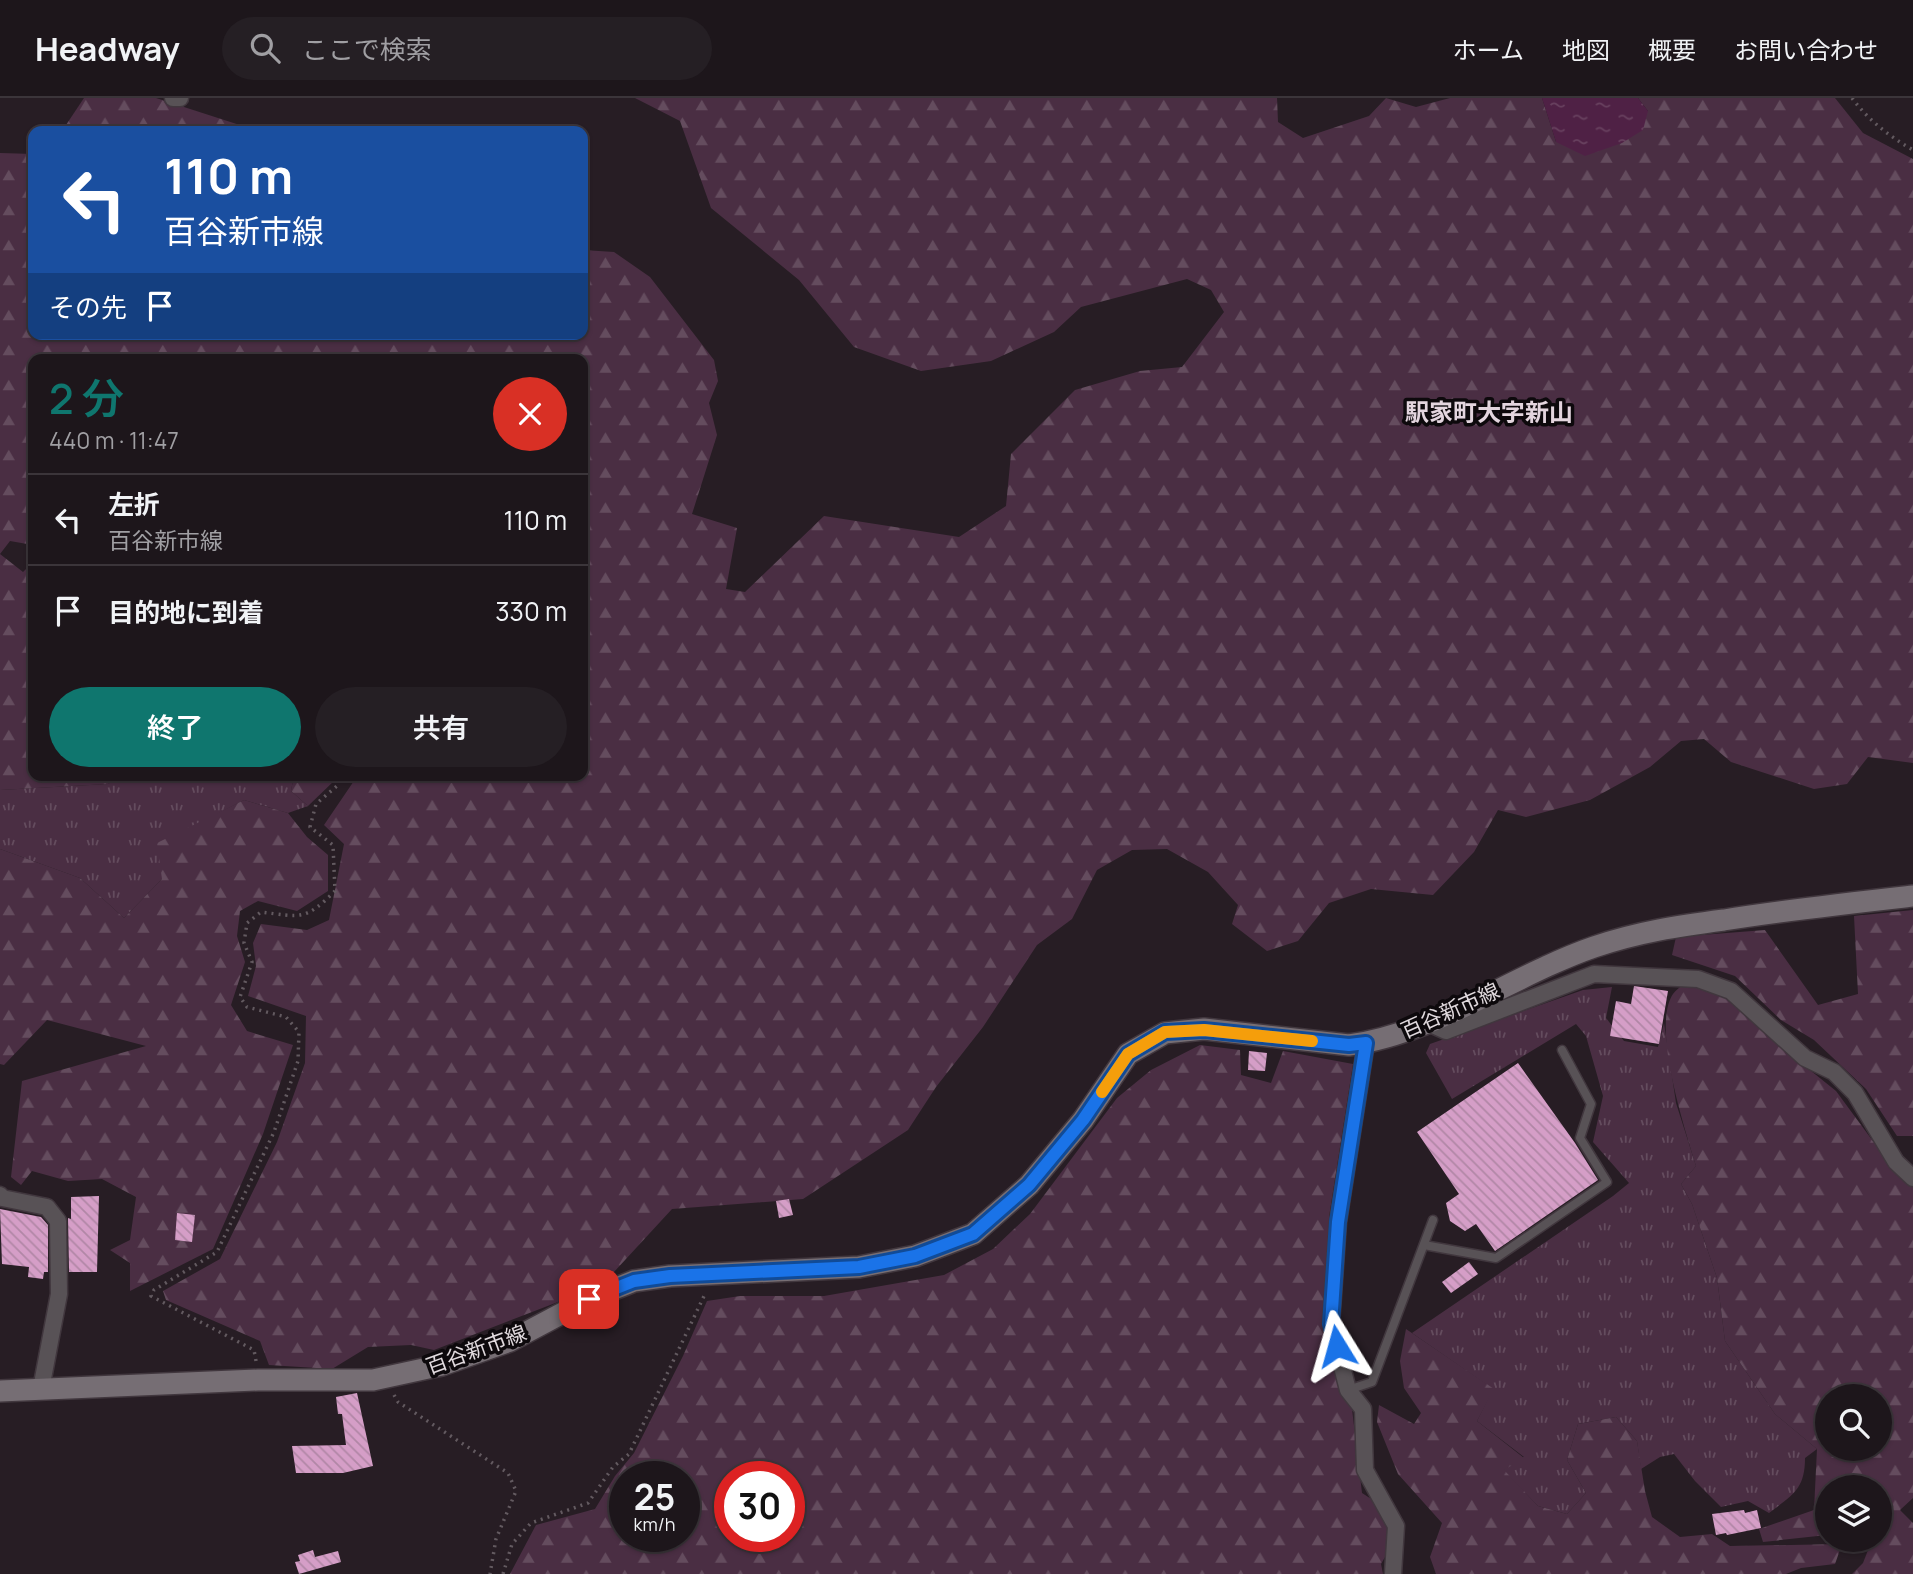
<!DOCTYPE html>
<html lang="ja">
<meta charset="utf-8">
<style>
body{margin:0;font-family:Manrope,"Noto Sans JP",sans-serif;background:#251f24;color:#f1f3f6;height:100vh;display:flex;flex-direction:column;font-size:26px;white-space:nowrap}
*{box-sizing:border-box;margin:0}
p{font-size:23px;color:#a09fa3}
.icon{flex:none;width:38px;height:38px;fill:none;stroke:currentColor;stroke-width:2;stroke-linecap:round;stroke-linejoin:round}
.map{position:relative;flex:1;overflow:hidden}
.side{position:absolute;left:28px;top:256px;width:560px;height:427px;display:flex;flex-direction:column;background:#1d161b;border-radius:14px;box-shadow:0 2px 5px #0004,0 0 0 2px #3b353a}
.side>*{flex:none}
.banner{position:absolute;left:28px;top:28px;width:560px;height:214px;border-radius:14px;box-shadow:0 2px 5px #0004,0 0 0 2px #3b353a;background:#1a4fa0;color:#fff;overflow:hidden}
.controls{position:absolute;left:1815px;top:1286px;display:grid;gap:14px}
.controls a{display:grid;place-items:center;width:77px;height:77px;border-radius:50%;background:#1d161b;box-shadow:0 2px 5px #0004,0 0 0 2px #3b353a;font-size:35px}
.speed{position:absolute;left:609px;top:1363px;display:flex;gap:14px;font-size:35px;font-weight:700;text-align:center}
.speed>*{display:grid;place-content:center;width:91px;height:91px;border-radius:50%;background:#1d161b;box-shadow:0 2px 5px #0004,0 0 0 2px #3b353a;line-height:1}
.speed small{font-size:18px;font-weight:400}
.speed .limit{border:10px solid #d22;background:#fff;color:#111}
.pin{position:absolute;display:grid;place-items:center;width:60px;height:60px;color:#fff;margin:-30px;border-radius:14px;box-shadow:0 4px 10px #0006}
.me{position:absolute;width:77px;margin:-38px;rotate:352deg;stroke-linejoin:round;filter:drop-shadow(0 0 5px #0008)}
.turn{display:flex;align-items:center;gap:24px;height:147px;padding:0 21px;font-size:32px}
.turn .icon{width:91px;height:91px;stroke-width:2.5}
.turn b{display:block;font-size:49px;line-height:60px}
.then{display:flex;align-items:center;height:66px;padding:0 21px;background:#0003;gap:14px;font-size:26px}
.round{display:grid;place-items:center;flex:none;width:74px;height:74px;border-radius:37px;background:#251f24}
.headline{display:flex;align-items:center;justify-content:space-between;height:119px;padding:0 21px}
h1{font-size:42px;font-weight:600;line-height:52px;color:#0f766e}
.primary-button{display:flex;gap:14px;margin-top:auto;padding:14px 21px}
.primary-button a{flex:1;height:80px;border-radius:42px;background:#0f766e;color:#fff;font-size:28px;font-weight:600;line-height:80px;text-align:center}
.primary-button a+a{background:#251f24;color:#f1f3f6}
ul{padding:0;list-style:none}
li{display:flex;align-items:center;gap:21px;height:91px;padding:0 21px;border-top:2px solid #3b353a}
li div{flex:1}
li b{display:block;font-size:26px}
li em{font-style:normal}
header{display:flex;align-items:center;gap:42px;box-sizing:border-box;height:98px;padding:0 35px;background:#1d161b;border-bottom:2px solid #3b353a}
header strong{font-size:33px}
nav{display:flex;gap:38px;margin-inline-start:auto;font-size:24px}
.search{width:490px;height:63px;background:#251f24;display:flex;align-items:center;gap:18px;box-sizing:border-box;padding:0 24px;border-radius:38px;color:#a09fa3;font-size:26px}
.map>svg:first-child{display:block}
.grass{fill:url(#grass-tufts)}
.forest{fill:url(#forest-firs);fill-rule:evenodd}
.water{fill:url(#water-ripples)}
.building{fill:url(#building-back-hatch)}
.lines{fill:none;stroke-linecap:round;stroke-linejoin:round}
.lane-casing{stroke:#41373e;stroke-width:11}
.street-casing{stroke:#41373e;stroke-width:19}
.secondary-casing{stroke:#41373e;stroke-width:24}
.path{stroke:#635a60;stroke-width:3.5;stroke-dasharray:2 5;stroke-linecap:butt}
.lane{stroke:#585256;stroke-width:8}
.street{stroke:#585256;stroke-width:16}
.secondary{stroke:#766e74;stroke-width:21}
.route-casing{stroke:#114b97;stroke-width:18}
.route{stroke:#1a73e8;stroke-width:12}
.slow{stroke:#f59e0b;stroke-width:12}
.labels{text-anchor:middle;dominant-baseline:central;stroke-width:7;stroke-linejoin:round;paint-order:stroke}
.street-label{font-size:21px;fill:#e1dade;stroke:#0d090c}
.quarter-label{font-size:24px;font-weight:bold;fill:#e3d5de;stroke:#0d090c}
</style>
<header>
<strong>Headway</strong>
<div class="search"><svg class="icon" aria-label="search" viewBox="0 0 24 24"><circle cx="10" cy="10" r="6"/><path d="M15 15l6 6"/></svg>ここで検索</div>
<nav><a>ホーム</a><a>地図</a><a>概要</a><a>お問い合わせ</a></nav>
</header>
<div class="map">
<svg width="1913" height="1476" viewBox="0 0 1913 1476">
<defs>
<pattern id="grass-tufts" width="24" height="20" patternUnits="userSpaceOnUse" patternTransform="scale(1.75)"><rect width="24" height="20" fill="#4a2e43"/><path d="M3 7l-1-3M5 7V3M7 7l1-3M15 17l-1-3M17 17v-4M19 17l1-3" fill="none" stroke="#644c5e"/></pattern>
<pattern id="forest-firs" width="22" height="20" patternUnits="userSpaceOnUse" patternTransform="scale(1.75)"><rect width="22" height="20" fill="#4a2e43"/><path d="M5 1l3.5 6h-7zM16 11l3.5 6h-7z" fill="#644c5e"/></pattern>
<pattern id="water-ripples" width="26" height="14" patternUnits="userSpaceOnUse" patternTransform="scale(1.75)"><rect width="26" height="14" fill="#4f2145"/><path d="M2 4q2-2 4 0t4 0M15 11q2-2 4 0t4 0" fill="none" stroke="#68415f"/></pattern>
<pattern id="building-back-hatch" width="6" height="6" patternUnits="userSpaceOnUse" patternTransform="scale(1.75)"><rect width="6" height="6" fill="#d59ec7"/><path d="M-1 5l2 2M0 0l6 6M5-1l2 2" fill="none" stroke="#b187a6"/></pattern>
</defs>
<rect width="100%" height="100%" fill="#271d24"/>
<g class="grass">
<path d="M 124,677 L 294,677 L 291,693 L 308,708 L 288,715 L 244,702 L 217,716 L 162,781 L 124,820 L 80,780 L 0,751 L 0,692 L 108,686 Z"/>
<path d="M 1612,889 L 1606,920 L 1624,943 L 1658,949 L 1664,925 L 1676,1005 L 1696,1068 L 1681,1086 L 1692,1106 L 1717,1180 L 1725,1243 L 1775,1316 L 1817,1351 L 1805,1360 C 1805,1392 1792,1397 1769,1415 L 1748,1403 L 1721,1409 L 1695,1383 L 1674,1356 L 1660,1359 L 1641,1371 L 1637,1343 L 1616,1319 L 1578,1326 L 1567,1362 L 1586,1395 L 1567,1416 L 1538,1408 L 1503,1372 L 1524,1359 L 1477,1323 L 1493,1291 L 1412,1235 L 1613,1098 L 1629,1085 L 1593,1044 L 1603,998 L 1586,938 L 1576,926 L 1452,1001 L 1426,955 L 1430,946 L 1583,892 Z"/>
</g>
<g class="forest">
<path d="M 84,0 L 156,0 L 249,30 L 249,33 L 62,33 Z"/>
<path d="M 635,0 L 1277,0 L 1278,24 L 1303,40 L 1369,18 L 1386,0 L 1416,9 L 1450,0 L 1542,0 L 1556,44 L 1648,13 L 1638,0 L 1835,0 L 1863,35 L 1913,61 L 1913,665 L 1868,659 L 1847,686 L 1814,691 L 1731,664 L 1704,641 L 1681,643 L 1650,669 L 1590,702 L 1526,719 L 1498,712 L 1474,754 L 1433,797 L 1371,791 L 1329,805 L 1298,843 L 1267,853 L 1232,826 L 1238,807 L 1208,774 L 1167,751 L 1132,752 L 1097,772 L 1072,821 L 1037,847 L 983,929 L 936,989 L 908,1032 L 803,1101 L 672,1111 L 602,1187 L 434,1252 L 411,1247 L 368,1249 L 332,1271 L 269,1267 L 260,1243 L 166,1202 L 163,1193 L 220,1161 L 277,1044 L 305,965 L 306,918 L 248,898 L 256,868 L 253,845 L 261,826 L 307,832 L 329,822 L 344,746 L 324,727 L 358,677 L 583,677 L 583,261 L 33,261 L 33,447 L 10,443 L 0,456 L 23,474 L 33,464 L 33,677 L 124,677 L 108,686 L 0,692 L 0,55 L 33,56 L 33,236 L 583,236 L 583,152 L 614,154 L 650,179 L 714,262 L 718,283 L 709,305 L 717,337 L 692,416 L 737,430 L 726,491 L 745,494 L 824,418 L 959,439 L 1006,408 L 1011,356 L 1075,292 L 1140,273 L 1182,269 L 1224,214 L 1211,192 L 1187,181 L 1081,209 L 1054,234 L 991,263 L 921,273 L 854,249 L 799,182 L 711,110 L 680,23 Z"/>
<path d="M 294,677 L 336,677 L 336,681 L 308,708 L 291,693 Z"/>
<path d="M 244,702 L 288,715 L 307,739 L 328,757 L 328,793 L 297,813 L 258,803 L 240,813 L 237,838 L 245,864 L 231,907 L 247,933 L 293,947 L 263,1036 L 213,1151 L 130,1193 L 130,1165 L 110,1152 L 130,1142 L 136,1099 L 102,1081 L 68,1083 L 32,1073 L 21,1087 L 11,1079 L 22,983 L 146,948 L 47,922 L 4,967 L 0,966 L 0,751 L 80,780 L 124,820 L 162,781 L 157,745 Z"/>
<path d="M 1913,812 L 1913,1038 L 1897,1038 L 1866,991 L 1814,942 L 1781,922 L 1735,878 L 1672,857 L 1676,839 L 1765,832 L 1818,907 L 1858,896 L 1854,818 Z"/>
<path d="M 1685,885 L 1702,889 L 1740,904 L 1785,952 L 1836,993 L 1892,1069 L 1913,1085 L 1913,1400 L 1900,1412 L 1913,1425 L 1913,1476 L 1852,1476 L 1863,1465 L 1872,1442 L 1880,1442 L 1880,1390 L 1827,1390 L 1827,1437 L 1763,1444 L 1759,1431 L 1814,1412 L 1817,1351 L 1775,1316 L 1725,1243 L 1717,1180 L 1692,1106 L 1681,1086 L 1696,1068 C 1685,1031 1651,929 1673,896 C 1676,892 1681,888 1685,885 ZM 1827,1298 L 1880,1298 L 1880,1351 L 1827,1351 Z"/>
<path d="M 1200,947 L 1240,952 L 1241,977 L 1271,985 L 1283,953 L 1353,966 L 1329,1119 L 1332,1174 L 1328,1232 L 1352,1311 L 1362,1395 L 1382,1408 L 1393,1445 L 1381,1466 L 1383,1476 L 510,1476 L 536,1427 L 595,1411 L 615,1378 L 634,1355 L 683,1258 L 707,1203 L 740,1198 L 824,1198 L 944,1177 L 993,1151 L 1030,1116 L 1117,1000 L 1151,972 ZM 625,1379 L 684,1379 L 684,1438 L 625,1438 ZM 730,1379 L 789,1379 L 789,1438 L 730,1438 Z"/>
<path d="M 1406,1231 L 1494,1291 L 1477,1323 L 1524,1360 L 1504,1372 L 1538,1408 L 1567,1416 L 1586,1395 L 1567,1362 L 1578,1326 L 1616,1319 L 1637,1343 L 1645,1393 L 1652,1419 L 1680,1439 L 1712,1436 L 1730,1448 L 1842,1446 L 1835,1466 L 1801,1470 L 1786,1476 L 1436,1476 L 1430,1459 L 1442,1425 L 1398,1376 L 1377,1324 L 1379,1307 L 1414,1326 L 1421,1315 L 1404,1290 L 1400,1263 Z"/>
</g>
<path class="water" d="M 1542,0 L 1638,0 L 1648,13 L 1643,32 L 1622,45 L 1585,58 L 1556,44 Z"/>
<g class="building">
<path d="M 1634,888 L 1668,893 L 1659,946 L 1610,938 L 1616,903 L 1631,906 Z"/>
<path d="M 1249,953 L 1267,955 L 1265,973 L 1248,972 Z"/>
<path d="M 1518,965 L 1575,1045 L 1598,1082 L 1495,1153 L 1476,1126 L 1465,1133 L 1450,1123 L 1446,1105 L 1459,1096 L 1417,1034 Z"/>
<path d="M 99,1098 L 97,1174 L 69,1174 L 68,1120 L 71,1121 L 71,1099 Z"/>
<path d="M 789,1101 L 793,1117 L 779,1120 L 776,1103 Z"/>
<path d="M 0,1111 L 41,1119 L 48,1127 L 48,1174 L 44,1174 L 43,1181 L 28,1179 L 29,1169 L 2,1166 Z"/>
<path d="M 177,1115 L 195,1117 L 192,1144 L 175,1142 Z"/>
<path d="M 1469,1164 L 1478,1176 L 1451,1195 L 1442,1184 Z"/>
<path d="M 357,1295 L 373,1368 L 343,1375 L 296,1375 L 292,1348 L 346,1347 L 342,1316 L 338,1316 L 336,1299 Z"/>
<path d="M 1744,1412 L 1745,1415 L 1757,1412 L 1761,1430 L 1727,1437 L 1726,1435 L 1716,1437 L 1712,1416 Z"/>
<path d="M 313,1452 L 315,1459 L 338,1453 L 341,1464 L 299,1476 L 295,1464 L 300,1463 L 298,1457 Z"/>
</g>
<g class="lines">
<defs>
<g id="lane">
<path d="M 1424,1147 L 1496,1160 L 1607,1084 L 1580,1040 L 1591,1006 L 1562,952"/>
<path d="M 1348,1292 L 1372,1284 L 1433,1122"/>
</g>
<g id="street">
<path d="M 173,0 L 180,0"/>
<path d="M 1426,924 L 1446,933 L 1594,876 L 1698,881 L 1731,893 L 1805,960 L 1834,974 L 1855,995 L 1896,1064 L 1913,1080"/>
<path d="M 1366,945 L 1338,1124 L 1331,1226 L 1348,1292 L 1363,1311 L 1365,1372 L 1396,1428 L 1393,1476"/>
<path d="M 0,1097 L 2,1100 L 47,1109 L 58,1123 L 59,1196 L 41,1291"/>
</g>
<path id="secondary" d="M 0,1293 L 258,1282 L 373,1282 L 442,1267 L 510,1243 L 589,1201 L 634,1183 L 670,1178 L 859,1169 L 915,1158 L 973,1136 L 1029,1087 L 1083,1022 L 1128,956 L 1165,935 L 1204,931 L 1349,947 C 1434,936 1513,877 1594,849 C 1638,834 1678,828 1724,822 C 1786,812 1850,805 1913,798"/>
</defs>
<use href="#lane" class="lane-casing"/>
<use href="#street" class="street-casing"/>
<use href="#secondary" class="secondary-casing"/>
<g class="path">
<path d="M 1852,0 C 1868,22 1889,38 1913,52"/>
<path d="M 256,1263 L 254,1252 L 151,1198 L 154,1192 L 217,1154 L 274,1034 L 298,963 L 299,934 L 286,919 L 247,909 L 240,899 L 252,864 L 244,845 L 247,825 L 261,814 C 301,819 305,823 335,793 L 333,747 L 310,729 L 316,706 L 338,687 L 342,677"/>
<path d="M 394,1297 L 398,1304 L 508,1375 L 516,1393 L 496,1441 L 490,1476"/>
<path d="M 503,1476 L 512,1446 L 531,1425 L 588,1405 L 613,1369 L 629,1356 L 705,1196"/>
</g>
<use href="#lane" class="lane"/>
<use href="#street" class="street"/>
<use href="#secondary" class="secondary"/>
</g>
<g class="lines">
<defs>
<path id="route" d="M 589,1201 L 634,1183 L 670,1178 L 859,1169 L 915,1158 L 973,1136 L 1029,1087 L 1083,1022 L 1128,956 L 1165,934 L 1204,932 L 1349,947 L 1366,945 L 1338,1124 L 1331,1226 L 1337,1248"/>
</defs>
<use href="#route" class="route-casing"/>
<use href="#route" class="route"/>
<path class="slow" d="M 1102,994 L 1128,956 L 1165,934 L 1204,932 L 1312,943"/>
</g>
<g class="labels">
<g class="street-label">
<text transform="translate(1450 912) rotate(-24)">百谷新市線</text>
<text transform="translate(476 1251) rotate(-20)">百谷新市線</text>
</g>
<g class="quarter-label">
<text x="1489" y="313">駅家町大字新山</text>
</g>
</g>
</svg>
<div class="controls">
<a><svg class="icon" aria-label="search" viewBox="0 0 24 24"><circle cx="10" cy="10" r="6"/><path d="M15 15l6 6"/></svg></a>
<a><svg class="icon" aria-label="layers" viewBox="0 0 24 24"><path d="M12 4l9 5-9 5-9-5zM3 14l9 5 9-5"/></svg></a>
</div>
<div class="speed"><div>25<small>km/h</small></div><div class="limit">30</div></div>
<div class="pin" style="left:589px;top:1201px;background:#d93025"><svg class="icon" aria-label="arrive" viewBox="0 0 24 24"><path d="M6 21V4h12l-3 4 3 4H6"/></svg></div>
<svg class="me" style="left:1337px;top:1248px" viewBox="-20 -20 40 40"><path d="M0-17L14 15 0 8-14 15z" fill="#1a73e8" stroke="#fff" stroke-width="4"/></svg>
<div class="banner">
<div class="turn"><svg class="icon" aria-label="left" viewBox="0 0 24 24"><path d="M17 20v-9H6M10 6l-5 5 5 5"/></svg><div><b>110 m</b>百谷新市線</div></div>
<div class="then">その先<svg class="icon" aria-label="arrive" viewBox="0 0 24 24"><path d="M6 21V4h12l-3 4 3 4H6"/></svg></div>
</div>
<section class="side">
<div class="headline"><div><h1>2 分</h1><p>440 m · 11:47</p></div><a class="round" style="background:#d93025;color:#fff"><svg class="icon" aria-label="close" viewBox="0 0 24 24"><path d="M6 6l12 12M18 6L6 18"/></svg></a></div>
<ul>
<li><svg class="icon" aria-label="left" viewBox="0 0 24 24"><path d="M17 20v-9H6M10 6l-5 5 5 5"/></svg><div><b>左折</b><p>百谷新市線</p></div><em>110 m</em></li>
<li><svg class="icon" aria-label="arrive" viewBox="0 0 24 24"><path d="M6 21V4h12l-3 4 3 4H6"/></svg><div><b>目的地に到着</b></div><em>330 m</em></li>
</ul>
<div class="primary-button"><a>終了</a><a>共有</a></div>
</section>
</div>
